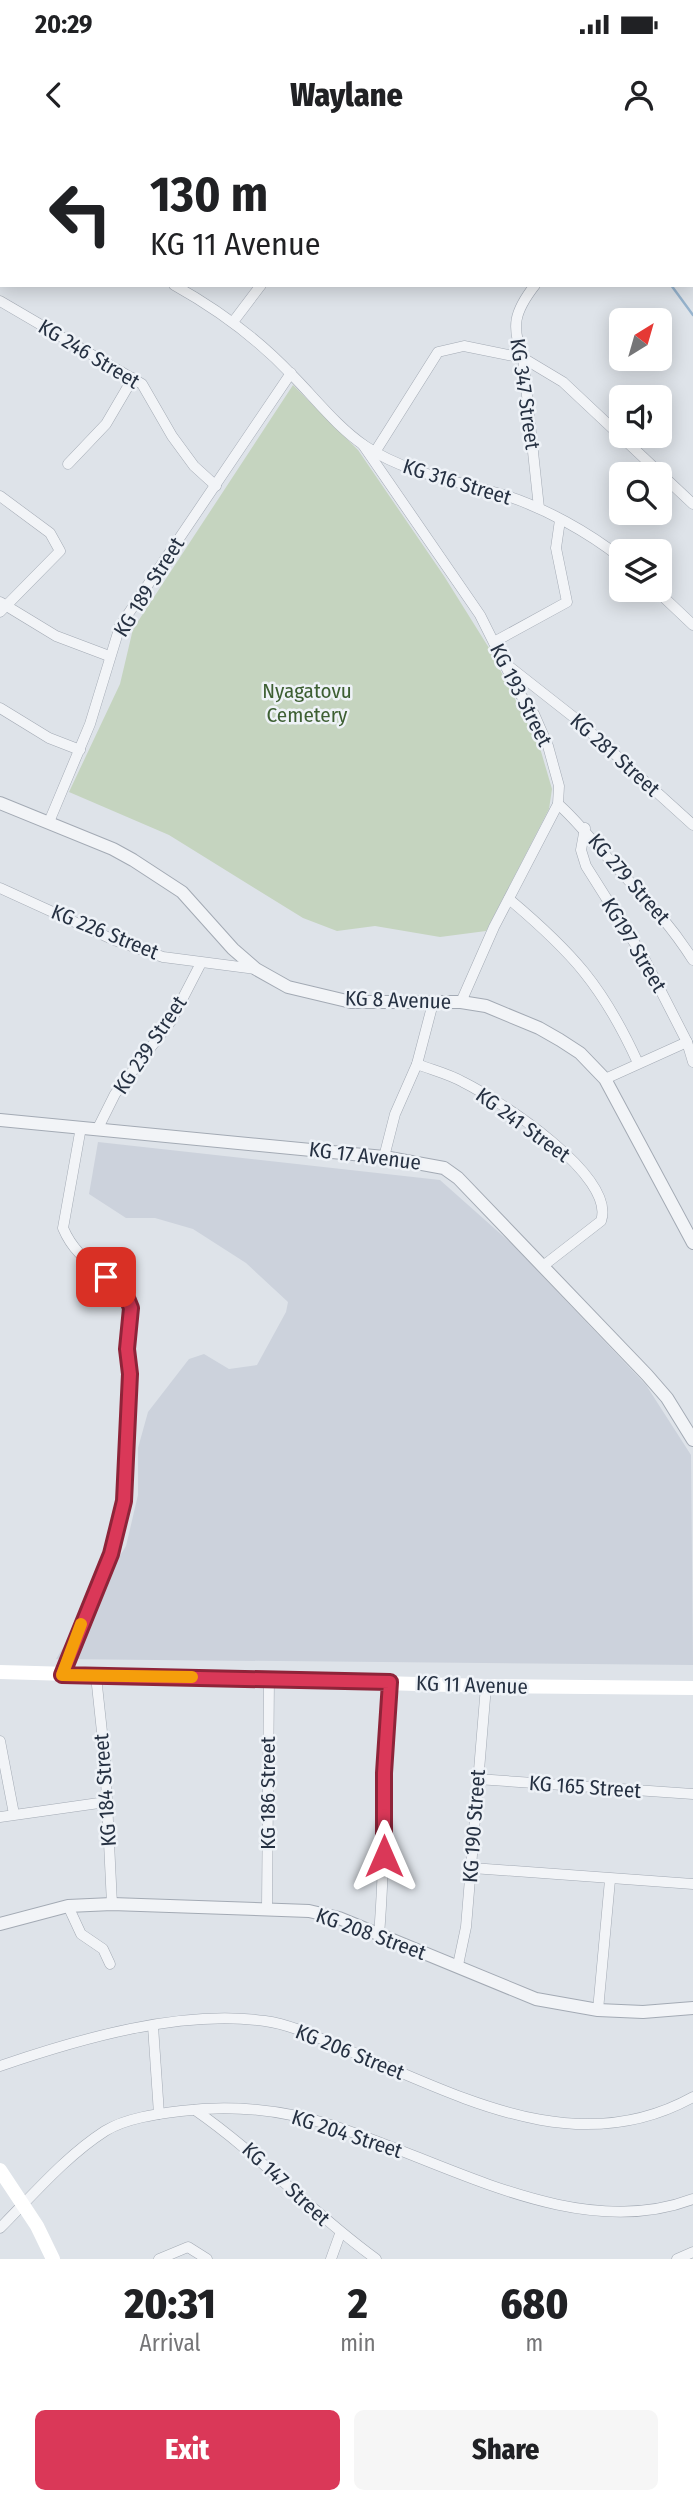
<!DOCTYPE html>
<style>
body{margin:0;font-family:"Fira Sans Condensed",sans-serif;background:#f6f6f6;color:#202124;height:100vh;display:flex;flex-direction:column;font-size:26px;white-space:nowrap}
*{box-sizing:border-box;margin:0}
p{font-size:23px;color:#757577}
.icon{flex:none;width:38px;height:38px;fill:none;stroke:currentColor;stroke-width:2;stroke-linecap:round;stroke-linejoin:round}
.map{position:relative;height:2119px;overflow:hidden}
.details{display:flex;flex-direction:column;background:#fff;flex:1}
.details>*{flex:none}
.banner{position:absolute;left:0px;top:0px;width:693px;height:147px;box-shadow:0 4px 18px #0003;background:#fff;color:#202124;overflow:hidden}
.needle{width:46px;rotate:37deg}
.controls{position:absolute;left:609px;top:168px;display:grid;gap:14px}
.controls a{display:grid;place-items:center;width:63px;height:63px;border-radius:10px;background:#fff;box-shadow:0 4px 18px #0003;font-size:35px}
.pin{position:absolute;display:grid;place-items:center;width:60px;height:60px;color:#fff;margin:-30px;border-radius:14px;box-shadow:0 4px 10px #0006}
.me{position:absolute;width:77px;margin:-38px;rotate:0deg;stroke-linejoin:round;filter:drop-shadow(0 0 5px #0008)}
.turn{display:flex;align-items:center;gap:24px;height:147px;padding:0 35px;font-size:32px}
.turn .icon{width:91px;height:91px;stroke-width:2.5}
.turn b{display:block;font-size:49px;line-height:60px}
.eta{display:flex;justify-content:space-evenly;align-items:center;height:119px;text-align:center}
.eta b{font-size:42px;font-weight:800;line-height:49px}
.action{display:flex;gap:14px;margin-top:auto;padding:14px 35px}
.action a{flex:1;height:80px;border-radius:10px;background:#da3858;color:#fff;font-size:28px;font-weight:800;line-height:80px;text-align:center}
.action a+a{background:#f6f6f6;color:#202124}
.status{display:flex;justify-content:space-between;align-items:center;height:49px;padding:0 35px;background:#fff;direction:ltr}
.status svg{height:19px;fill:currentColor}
header{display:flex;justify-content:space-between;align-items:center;height:91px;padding:0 35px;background:#fff;font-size:32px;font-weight:800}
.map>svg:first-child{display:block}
.built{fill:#ccd2dc}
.green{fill:#c5d4bf}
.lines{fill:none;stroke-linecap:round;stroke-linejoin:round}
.stream{stroke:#96b3cd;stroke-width:2.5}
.minor-casing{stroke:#a3aab4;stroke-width:11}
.tertiary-casing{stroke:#a3aab4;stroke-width:14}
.minor{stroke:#f2f4f7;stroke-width:10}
.tertiary{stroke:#f2f4f7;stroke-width:12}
.secondary{stroke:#fff;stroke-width:14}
.route-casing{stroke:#8e2439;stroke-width:18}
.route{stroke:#da3858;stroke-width:12}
.slow{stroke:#f59e0b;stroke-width:12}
.labels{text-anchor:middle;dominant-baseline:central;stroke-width:5;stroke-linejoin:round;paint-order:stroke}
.street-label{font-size:21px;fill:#263142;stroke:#eef2f7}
.park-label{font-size:21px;fill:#3d5f32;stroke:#eef2f7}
</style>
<div class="status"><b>20:29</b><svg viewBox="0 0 49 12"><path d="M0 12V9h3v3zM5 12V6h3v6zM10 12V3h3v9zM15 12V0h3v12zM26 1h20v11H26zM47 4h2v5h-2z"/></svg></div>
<header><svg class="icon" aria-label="back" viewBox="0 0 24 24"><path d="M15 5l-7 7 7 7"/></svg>Waylane<svg class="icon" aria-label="person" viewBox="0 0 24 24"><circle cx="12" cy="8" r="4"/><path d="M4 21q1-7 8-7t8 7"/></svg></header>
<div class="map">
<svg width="693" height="2119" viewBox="0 0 693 2119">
<rect width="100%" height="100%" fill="#dee3e9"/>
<path class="built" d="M 98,1002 L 440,1040 L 513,1105 L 646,1245 L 691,1315 L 693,1525 L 56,1519 L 126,1406 L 138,1355 L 138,1308 L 148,1272 L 189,1219 L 204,1214 L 229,1229 L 257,1225 L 286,1172 L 288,1162 L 246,1123 L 193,1089 L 155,1078 L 126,1078 L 89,1054 Z"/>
<path class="green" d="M 293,245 L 358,310 L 444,436 L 489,508 L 540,608 L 552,649 L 549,669 L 486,791 L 440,797 L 375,786 L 337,791 L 303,778 L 169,695 L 69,652 L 120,544 L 133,489 Z"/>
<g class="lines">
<path class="stream" d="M 671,145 L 693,175"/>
<defs>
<g id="minor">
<path d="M 622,0 L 622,2"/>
<path d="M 0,83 L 2,83"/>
<path d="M 174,145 C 217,169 258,199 292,235 C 315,258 337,287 365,306 C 407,334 457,341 504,355 C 545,368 588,392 621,418"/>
<path d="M 535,145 C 514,172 511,186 523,218 L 539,368"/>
<path d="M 0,161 L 142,244 L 172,296 L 194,326 L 216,346"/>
<path d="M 233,182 L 261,145"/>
<path d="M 363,305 L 480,475 L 518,551 L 534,574 L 548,606 L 559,646 L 558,664 L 494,787 L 461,862"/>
<path d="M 375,312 L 438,212 L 464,206 L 523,218 L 563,242 L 693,364"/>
<path d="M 68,324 L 106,284 L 133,238"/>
<path d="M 0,356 L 50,393 L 60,411 L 0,472"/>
<path d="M 656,450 L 693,485"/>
<path d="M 0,462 L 56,496 L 109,516"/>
<path d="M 494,502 L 567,462 L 556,408 L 560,380"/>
<path d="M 506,524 L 576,579 L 693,685"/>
<path d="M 0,568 L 49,598 L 80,610"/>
<path d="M 558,664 C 574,678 585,692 599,708 C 634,748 663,773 693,820"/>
<path d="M 49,682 L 90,584 L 120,486 L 291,233"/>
<path d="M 585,688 L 581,710 L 586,726 L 644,818 L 687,902 L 693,922"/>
<path d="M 0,748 L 114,800 L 163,817 L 256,829"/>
<path d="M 509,759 C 572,812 603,846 638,923"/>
<path d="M 417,924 C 432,930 449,934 463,942 C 499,960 617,1036 601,1081 L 543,1126"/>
<path d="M 605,939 L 687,902"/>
<path d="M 98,988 L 115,954 L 171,881 L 201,823"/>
<path d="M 384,1017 L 395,974 L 417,924 L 433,863"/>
<path d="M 62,1535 L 111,1414 L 124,1361 L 129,1159 C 109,1129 79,1126 63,1088 L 81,987"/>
<path d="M 96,1536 L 105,1620 L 112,1764"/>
<path d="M 0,1601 L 14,1674"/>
<path d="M 477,1639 L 693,1654"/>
<path d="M 0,1677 L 106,1662"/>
<path d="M 472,1728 L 693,1744"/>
<path d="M 68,1766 L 81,1794 L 103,1809 L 110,1824"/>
<path d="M 267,1767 L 269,1538"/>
<path d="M 379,1795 C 386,1711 384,1627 390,1542"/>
<path d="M 458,1825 L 466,1787 L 486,1546"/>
<path d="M 598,1870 L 610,1740"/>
<path d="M 153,1886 L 159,1974"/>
<path d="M 0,1926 C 79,1899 181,1869 265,1881 C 294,1885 323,1900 350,1911 C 460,1956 576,2022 693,1957"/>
<path d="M 195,1970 C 260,2015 312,2073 376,2119"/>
<path d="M 0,2088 C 33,2055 66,2016 105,1991 C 126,1978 157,1974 181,1971 C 220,1966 259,1968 297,1976 C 419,2003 565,2108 693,2059"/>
<path d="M 159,2119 L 188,2107 L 207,2119"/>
<path d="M 331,2119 L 340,2094"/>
<path d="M 677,2119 L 693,2112"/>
</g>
<g id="tertiary">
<path d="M 0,663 L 113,709 L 133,720 L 182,752 L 233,809 L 256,829 L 288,847 L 351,862 L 461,862 L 486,866 L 539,888 L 560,900 L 580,913 L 605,939 L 693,1103"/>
<path d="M 0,980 L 384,1017 L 444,1028 L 458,1038 L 647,1235 L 667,1258 L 693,1300"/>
<path d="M 0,1784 L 68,1766 L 112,1764 L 309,1771 L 339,1778 L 536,1859 L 598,1870 L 643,1872 L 693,1868"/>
</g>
</defs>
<use href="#minor" class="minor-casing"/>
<use href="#tertiary" class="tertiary-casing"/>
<use href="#minor" class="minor"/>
<use href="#tertiary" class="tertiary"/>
<g class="secondary">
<path d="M 0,1532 L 486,1546 L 693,1548"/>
<path d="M 0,2030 L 37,2086 L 53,2119"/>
</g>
</g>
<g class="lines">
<defs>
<path id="route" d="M 106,1137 L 125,1153 L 131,1168 L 127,1209 L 130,1234 L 124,1361 L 111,1414 L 62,1535 L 390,1542 L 384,1633 L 384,1716"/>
</defs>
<use href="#route" class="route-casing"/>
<use href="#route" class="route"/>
<path class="slow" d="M 81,1484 L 62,1535 L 192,1537"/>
</g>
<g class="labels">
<g class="street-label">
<text transform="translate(89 214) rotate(31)">KG 246 Street</text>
<text transform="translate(525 254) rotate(82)">KG 347 Street</text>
<text transform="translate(457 342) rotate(17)">KG 316 Street</text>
<text transform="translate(149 447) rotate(-58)">KG 189 Street</text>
<text transform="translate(521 555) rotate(63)">KG 193 Street</text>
<text transform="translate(615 615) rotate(42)">KG 281 Street</text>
<text transform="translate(629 739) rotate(49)">KG 279 Street</text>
<text transform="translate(105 792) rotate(22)">KG 226 Street</text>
<text transform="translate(634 805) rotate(59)">KG197 Street</text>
<text transform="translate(398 860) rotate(2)">KG 8 Avenue</text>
<text transform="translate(150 905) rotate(-56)">KG 239 Street</text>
<text transform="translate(523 985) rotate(36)">KG 241 Street</text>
<text transform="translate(365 1016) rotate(7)">KG 17 Avenue</text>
<text transform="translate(472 1545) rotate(2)">KG 11 Avenue</text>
<text transform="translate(585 1647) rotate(4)">KG 165 Street</text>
<text transform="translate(105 1650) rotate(-94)">KG 184 Street</text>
<text transform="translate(268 1653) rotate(-90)">KG 186 Street</text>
<text transform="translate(474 1686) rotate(-86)">KG 190 Street</text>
<text transform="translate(371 1794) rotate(20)">KG 208 Street</text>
<text transform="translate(350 1912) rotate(22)">KG 206 Street</text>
<text transform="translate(347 1994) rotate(18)">KG 204 Street</text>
<text transform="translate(286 2044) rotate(43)">KG 147 Street</text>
</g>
<g class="park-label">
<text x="307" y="551">Nyagatovu<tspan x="307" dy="24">Cemetery</tspan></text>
</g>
</g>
</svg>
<div class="controls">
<a><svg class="needle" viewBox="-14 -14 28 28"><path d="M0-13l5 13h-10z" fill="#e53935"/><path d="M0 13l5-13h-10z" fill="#757577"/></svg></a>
<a><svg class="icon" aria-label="sound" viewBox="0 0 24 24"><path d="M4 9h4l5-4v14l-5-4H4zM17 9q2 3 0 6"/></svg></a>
<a><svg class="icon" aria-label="search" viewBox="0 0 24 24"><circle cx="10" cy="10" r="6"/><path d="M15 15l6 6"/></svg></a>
<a><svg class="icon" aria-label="layers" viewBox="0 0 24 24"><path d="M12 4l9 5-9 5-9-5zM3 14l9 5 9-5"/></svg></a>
</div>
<div class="pin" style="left:106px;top:1137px;background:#d93025"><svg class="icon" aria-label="arrive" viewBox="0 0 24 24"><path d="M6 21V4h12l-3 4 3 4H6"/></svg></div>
<svg class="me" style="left:384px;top:1716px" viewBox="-20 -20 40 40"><path d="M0-17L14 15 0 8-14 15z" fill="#da3858" stroke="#fff" stroke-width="4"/></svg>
<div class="banner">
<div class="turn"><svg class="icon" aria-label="left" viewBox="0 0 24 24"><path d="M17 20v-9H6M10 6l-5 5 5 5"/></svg><div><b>130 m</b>KG 11 Avenue</div></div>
</div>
</div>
<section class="details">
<div class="eta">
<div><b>20:31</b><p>Arrival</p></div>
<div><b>2</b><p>min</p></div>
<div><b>680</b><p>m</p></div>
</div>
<div class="action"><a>Exit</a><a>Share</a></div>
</section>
